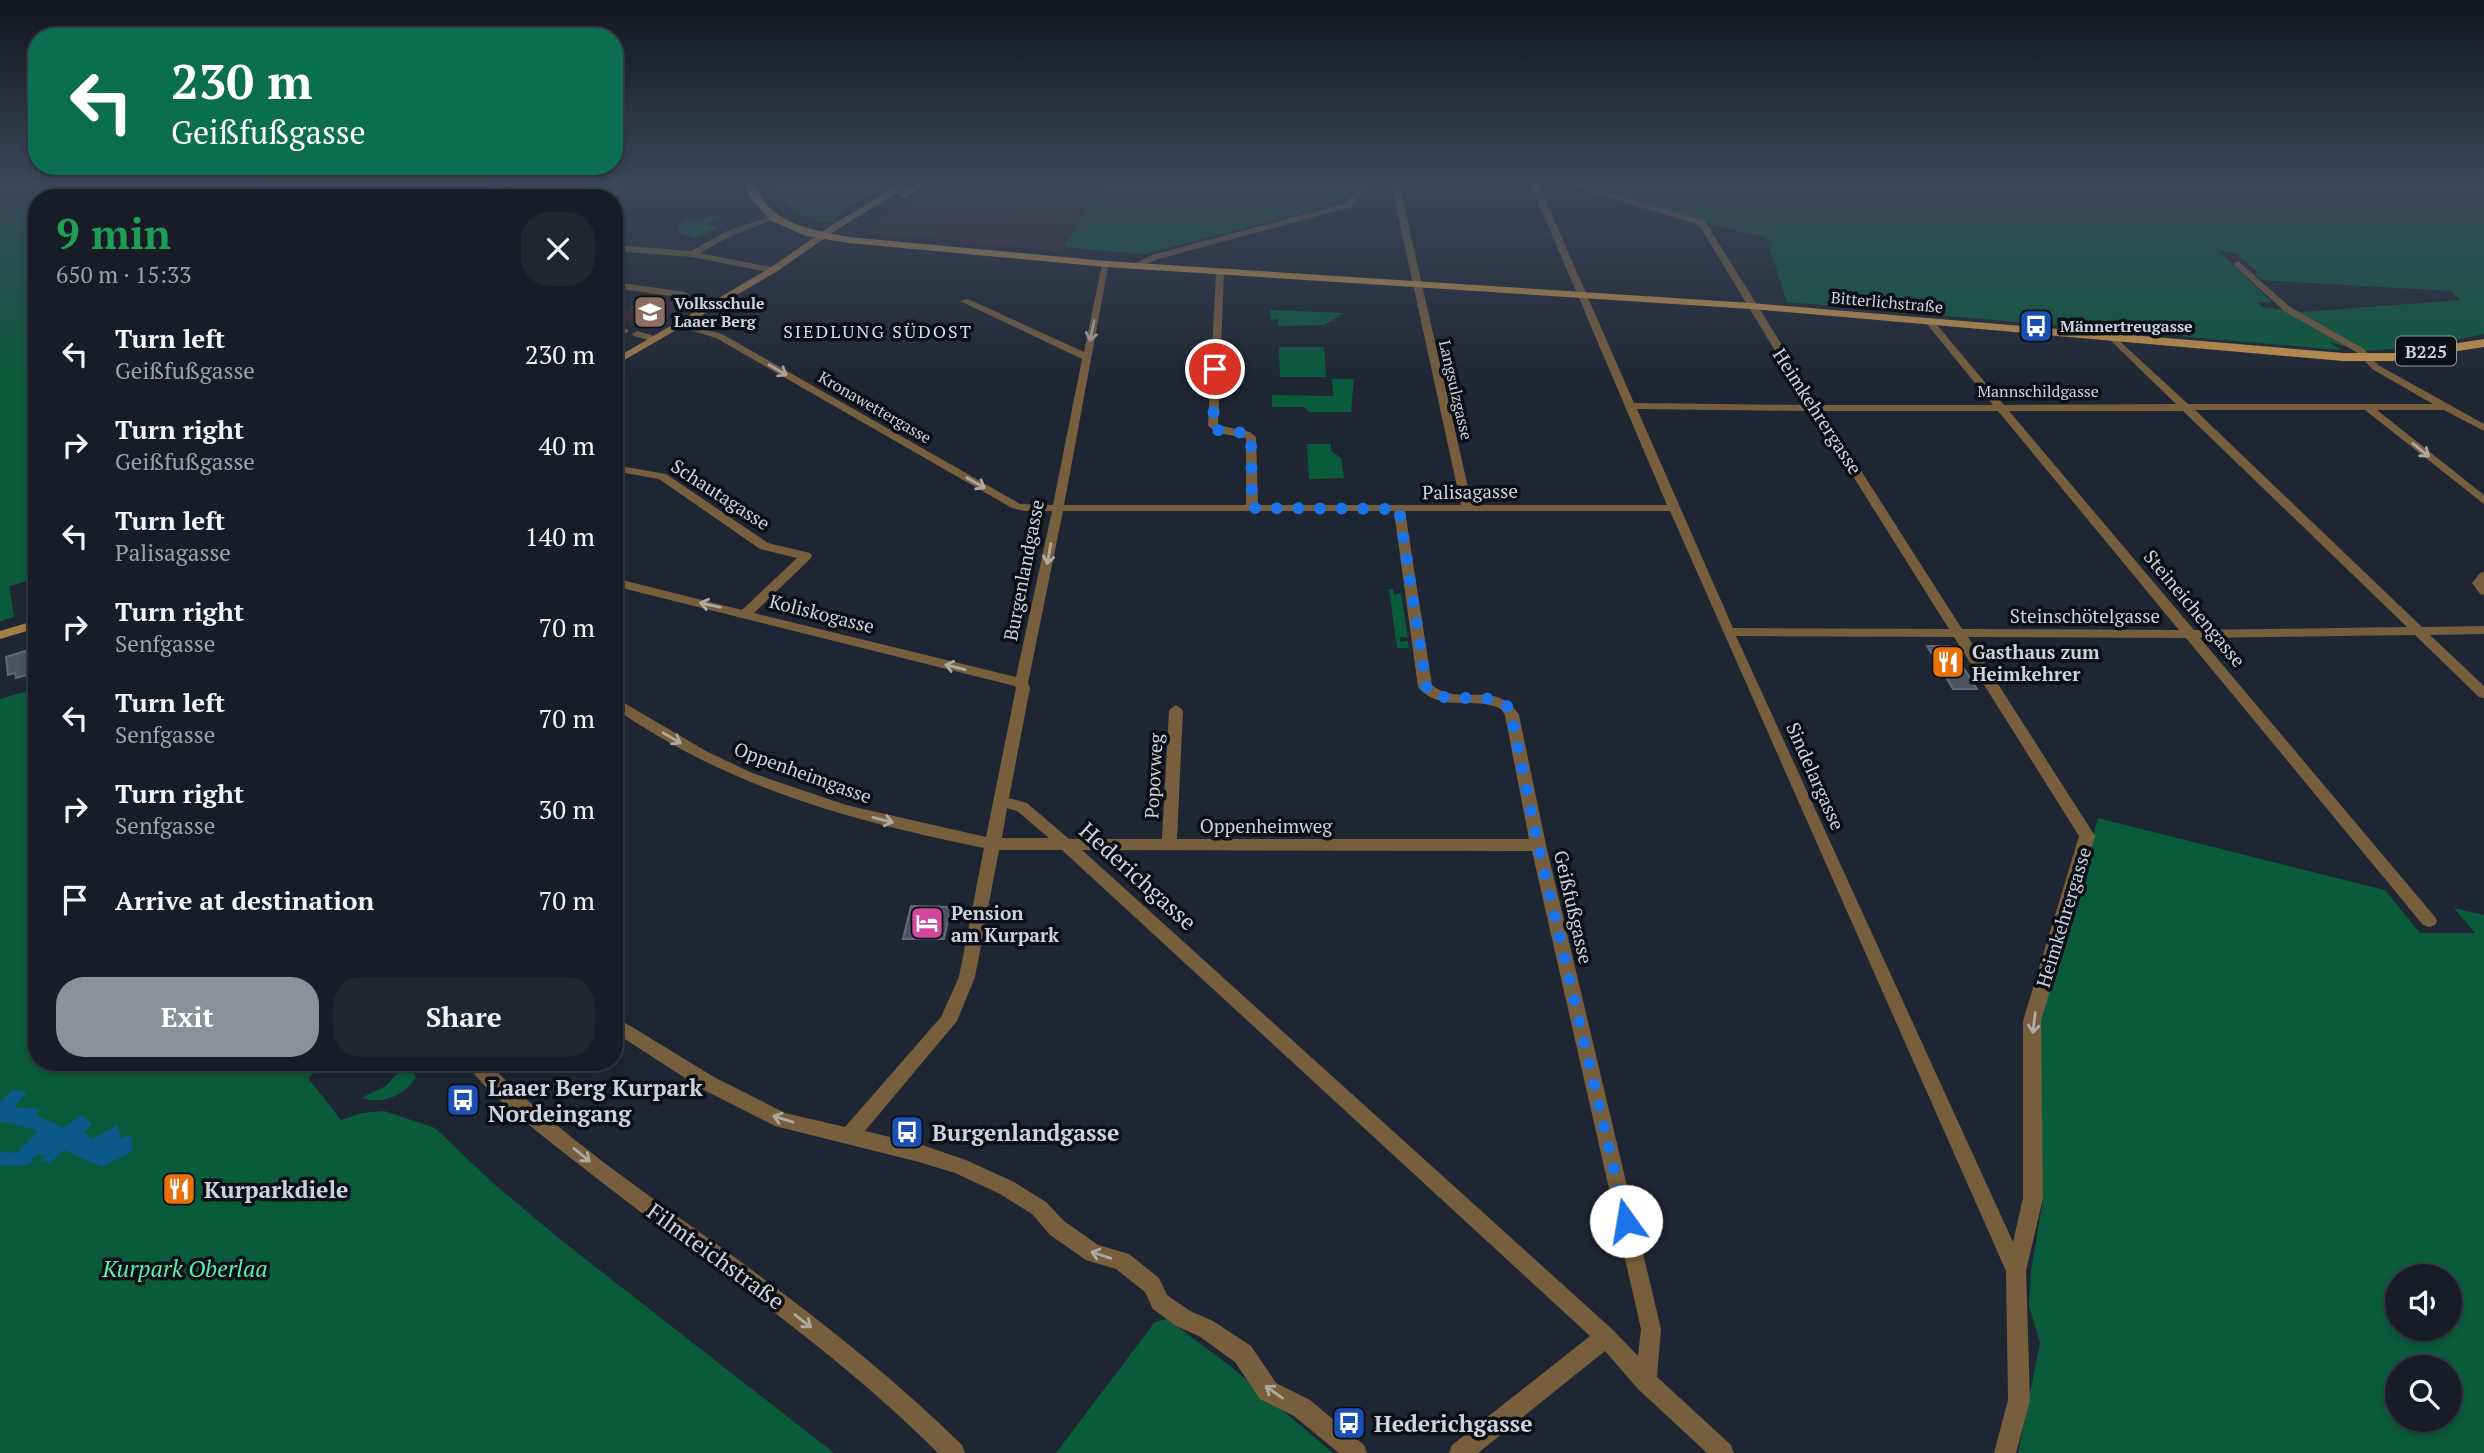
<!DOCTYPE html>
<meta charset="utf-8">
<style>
body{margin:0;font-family:"PT Serif",serif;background:#20252e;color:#f1f3f6;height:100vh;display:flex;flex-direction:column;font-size:26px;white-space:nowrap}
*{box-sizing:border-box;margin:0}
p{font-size:23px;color:#9ea1a7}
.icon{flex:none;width:38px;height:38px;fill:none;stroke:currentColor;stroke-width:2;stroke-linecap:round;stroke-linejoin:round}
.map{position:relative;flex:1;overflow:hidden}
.drawer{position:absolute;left:28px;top:189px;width:595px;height:882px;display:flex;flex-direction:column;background:#171c26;border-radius:28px;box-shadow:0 4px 10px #0003,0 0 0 2px #363a43}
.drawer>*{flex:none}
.guide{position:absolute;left:28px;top:28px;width:595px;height:147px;border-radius:28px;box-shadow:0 4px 10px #0003,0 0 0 2px #363a43;background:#0b6e4f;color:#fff;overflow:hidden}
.tools{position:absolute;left:2385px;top:1264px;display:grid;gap:14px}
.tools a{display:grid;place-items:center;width:77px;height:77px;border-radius:50%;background:#171c26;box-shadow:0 4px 10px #0003,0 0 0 2px #363a43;font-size:35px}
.pin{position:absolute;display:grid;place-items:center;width:60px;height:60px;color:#fff;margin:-30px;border:4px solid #fff;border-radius:50%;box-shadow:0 2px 7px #0007}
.me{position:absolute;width:77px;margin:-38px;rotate:347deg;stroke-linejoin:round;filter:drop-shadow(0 0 5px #0008)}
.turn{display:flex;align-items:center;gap:24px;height:147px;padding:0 28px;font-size:32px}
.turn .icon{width:91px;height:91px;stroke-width:2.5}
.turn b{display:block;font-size:49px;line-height:60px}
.round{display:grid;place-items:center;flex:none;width:74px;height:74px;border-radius:28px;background:#20252e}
.summary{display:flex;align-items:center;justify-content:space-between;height:119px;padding:0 28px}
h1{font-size:42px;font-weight:700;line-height:52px;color:#1e9e55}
.action{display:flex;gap:14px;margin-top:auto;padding:14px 28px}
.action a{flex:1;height:80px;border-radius:28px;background:#8c9099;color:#fff;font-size:28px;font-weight:700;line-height:80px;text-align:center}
.action a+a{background:#20252e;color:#f1f3f6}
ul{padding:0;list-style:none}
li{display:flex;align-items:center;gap:21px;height:91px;padding:0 28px}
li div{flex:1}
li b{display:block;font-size:26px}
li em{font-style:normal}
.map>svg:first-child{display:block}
.education{fill:#392830}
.green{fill:#0a5b3b;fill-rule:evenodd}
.water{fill:#0b5988}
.building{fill:#4c5462;stroke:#616978;stroke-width:2}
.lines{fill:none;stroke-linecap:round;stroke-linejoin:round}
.street{fill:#775e3d;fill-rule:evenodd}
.secondary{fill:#a47c46;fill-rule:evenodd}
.primary{fill:#c7944b;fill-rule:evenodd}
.oneway{stroke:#afa9a4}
.route{stroke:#1a73e8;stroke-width:12;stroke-dasharray:0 21.6}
.labels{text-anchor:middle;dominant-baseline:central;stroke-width:7;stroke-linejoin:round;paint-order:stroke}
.far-street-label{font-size:16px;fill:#cdd2db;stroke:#0c0f15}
.far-poi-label{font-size:16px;font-weight:bold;fill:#cdd2db;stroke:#0c0f15;text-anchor:start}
.far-neighbourhood-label{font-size:18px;letter-spacing:2px;fill:#d2dcec;stroke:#0c0f15}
.shield{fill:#0c0f15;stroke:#9398a0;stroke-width:2}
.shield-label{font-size:18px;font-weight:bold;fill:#cdd2db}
.street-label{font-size:19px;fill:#cdd2db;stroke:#0c0f15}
.poi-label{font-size:19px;font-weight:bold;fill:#cdd2db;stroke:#0c0f15;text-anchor:start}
.near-street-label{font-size:23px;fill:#cdd2db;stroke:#0c0f15}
.near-poi-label{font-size:23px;font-weight:bold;fill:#cdd2db;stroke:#0c0f15;text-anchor:start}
.near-park-label{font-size:23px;font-style:italic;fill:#5beda9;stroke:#0c0f15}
</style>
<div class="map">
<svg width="2484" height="1453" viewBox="0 0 2484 1453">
<rect width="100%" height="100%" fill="#1f2633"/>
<g class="education">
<path d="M 936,183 L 1103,183 L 1059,252 L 857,231 Z"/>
<path d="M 647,297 L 673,302 L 687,306 L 651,327 L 614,318 Z"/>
</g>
<g class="green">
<path d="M 0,183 L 492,183 L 480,198 L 37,198 L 37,579 L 9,586 L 14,617 L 0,621 Z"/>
<path d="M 771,183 L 894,183 L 844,210 L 835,220 L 825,223 C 805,218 778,204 771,183 Z"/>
<path d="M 1103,183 L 1357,183 L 1341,201 L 1328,206 L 1145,254 L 1063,247 Z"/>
<path d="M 1580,183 L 2484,183 L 2484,334 L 2427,346 L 2365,351 L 2329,342 L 2341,350 L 1787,302 L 1766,237 L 1720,227 ZM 2217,250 L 2235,253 L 2258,272 L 2255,275 L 2262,280 L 2451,291 L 2460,300 L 2302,312 L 2262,307 L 2258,302 L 2272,302 Z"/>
<path d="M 717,216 L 720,221 L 715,220 L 707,225 L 718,227 L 696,239 L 680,233 L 677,226 L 684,221 Z"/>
<path d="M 1270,310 L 1344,313 L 1324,325 L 1278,326 L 1278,319 L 1271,320 Z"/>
<path d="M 1279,347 L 1324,347 L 1326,377 L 1280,377 Z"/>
<path d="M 1332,379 L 1354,379 L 1351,412 L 1309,412 L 1304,407 L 1272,407 L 1272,395 L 1333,396 Z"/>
<path d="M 1307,444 L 1331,444 L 1331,451 L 1341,458 L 1344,478 L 1309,479 Z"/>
<path d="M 1389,589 L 1393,589 L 1394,595 L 1401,593 L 1408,638 L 1400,637 L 1400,642 L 1408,641 L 1409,648 L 1397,648 Z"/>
<path d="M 37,688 L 37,1062 L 325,1062 L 308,1078 L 341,1120 L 362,1113 L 384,1111 L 435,1128 L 493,1183 L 561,1240 L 834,1453 L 0,1453 L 0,699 Z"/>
<path d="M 2098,818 L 2385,890 L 2420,933 L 2475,933 L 2454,908 L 2484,915 L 2484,1453 L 2018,1453 L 2040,1343 L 2029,1306 L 2031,1271 L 2043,1200 L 2040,1024 ZM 2398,1276 L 2450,1276 L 2450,1328 L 2398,1328 ZM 2398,1367 L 2450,1367 L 2450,1419 L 2398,1419 Z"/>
<path d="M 410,1063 L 416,1077 C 405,1096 382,1105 361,1098 L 386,1086 L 402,1068 Z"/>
<path d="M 1167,1319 L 1230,1366 L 1333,1453 L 1056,1453 L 1155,1322 Z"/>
</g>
<path class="water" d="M 13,1089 L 27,1093 L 14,1107 L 40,1109 L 36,1115 L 64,1128 L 81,1115 L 93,1125 L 84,1131 L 92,1139 L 117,1125 L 121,1139 L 131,1134 L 133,1151 L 102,1167 L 64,1150 L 50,1163 L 40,1161 L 46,1156 L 38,1154 L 28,1165 L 0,1166 L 0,1151 L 16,1153 L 38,1131 L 0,1121 L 0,1103 Z"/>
<g class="building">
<path d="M 1927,646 L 1950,646 L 1977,689 L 1953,689 Z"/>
<path d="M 37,647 L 37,672 L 16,678 L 15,673 L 8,675 L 6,657 Z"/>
<path d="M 911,906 L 951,907 L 944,939 L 903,939 Z"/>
</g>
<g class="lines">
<g class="street">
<path d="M 506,183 L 514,183 L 502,198 L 494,198 Z"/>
<path d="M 618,183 L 626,183 L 614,199 L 607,198 Z"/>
<path d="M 1361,183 L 1369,183 L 1352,207 L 1158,259 L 1137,268 L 1130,266 L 1152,255 L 1346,203 Z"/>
<path d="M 1391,183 L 1399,183 L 1472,505 L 1667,505 L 1530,183 L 1538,183 L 1634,403 L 1808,405 L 1699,225 L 1563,183 L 1576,183 L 1705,221 L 1819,405 L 1993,405 L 1926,323 L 1924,321 L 1929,318 L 1932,319 L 2004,405 L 2176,404 L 2110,340 L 2110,336 L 2113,335 L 2188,404 L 2433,404 L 2372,369 L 2358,353 L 2284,311 L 2235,266 L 2234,264 L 2238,261 L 2290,307 L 2364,349 L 2378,365 L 2484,424 L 2484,431 L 2444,410 L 2377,410 L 2484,495 L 2484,504 L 2365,410 L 2195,410 L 2422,627 L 2484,626 L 2484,634 L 2430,635 L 2484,686 L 2484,698 L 2479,697 L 2415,635 L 2200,638 L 2435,917 L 2437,921 L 2435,925 L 2429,927 L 2423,925 L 2186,638 L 1968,637 L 2095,836 L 2041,1021 L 2043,1198 L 2026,1271 L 2030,1400 L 2016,1453 L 1994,1453 L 2008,1400 L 2006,1271 L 1670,511 L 1405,511 L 1432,685 C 1460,708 1496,678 1519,715 L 1546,845 L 1661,1329 L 1657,1377 L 1731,1445 L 1734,1453 L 1707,1453 L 1638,1389 L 1605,1351 L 1478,1453 L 1449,1453 L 1452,1445 L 1590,1336 L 1062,850 L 999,850 L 975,977 L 957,1021 L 865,1131 L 919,1144 L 966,1160 L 1014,1182 L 1046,1202 L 1064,1221 L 1098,1245 L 1129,1254 L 1159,1278 L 1167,1295 L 1190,1311 L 1213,1321 L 1251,1346 L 1276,1383 L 1310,1400 L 1364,1445 L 1367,1453 L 1339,1453 L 1294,1416 L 1260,1399 L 1235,1362 L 1199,1336 L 1176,1326 L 1153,1309 L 1145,1292 L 1116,1269 L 1086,1260 L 1050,1235 L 1032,1214 L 1000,1194 L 955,1173 L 919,1162 L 775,1126 L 702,1089 L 614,1032 L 614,1016 L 714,1077 L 785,1113 L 845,1127 L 941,1017 L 959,977 L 984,848 C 848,820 730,788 614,708 L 614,697 L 706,751 L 752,773 L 846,805 L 986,837 L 1016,688 L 1015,686 L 614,586 L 614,578 L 742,610 L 797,558 L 760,549 L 659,479 L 614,471 L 614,465 L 666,474 L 768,543 L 810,553 L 812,556 L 810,559 L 754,613 L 1016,677 L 1052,511 L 1024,511 L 1012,508 L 716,338 L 677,326 L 677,322 L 722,334 L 1020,504 L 1053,505 L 1082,359 L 960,301 L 968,299 L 1084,352 L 1102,264 L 1109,262 L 1064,505 L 1246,505 L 1246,438 L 1218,433 L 1208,426 L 1216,272 L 1220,269 L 1224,272 L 1218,425 L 1250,432 L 1256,437 L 1258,505 L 1461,505 ZM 1637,409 L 1812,411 L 1949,629 L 1733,628 ZM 1823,411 L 1998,411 L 2179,630 L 1962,629 ZM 2009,411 L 2183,411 L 2407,627 L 2194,630 ZM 1063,511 L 1394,511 L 1418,687 C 1440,714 1475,695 1501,709 L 1505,715 L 1529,839 L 1177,839 L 1183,710 L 1176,705 L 1169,710 L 1162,839 L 1069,839 L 1027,803 L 1009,798 L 1030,688 L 1028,683 ZM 1736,636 L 1954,637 L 2079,836 L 2023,1021 L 2023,1198 L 2013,1242 ZM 1007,808 L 1017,811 L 1049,838 L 1002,838 ZM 1082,850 L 1532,851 L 1641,1329 L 1638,1356 L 1613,1330 Z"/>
<path d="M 771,216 L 778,218 L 733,235 L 700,253 L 776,268 L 776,272 L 773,273 L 692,257 L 614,251 L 614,245 L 691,251 L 727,231 Z"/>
<path d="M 614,282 L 685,292 L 690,295 L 685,298 L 614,288 Z"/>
<path d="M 699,295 L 720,300 L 722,302 L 717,305 L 696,300 L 694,298 Z"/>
<path d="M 614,326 L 627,329 L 629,331 L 624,334 L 614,332 Z"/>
<path d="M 637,331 L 658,337 L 660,339 L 655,342 L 634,336 L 632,334 Z"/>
<path d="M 2484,572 L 2484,595 L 2480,594 L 2472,583 L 2480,573 Z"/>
<path d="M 466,1062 L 487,1062 C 561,1137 652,1197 737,1259 C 816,1317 892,1376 962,1445 L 965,1453 L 938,1453 C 827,1342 695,1257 572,1159 C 547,1139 479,1088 466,1062 Z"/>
</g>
<g class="secondary">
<path d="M 903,183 L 913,183 L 838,229 L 776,272 L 614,366 L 614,359 L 770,268 L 832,225 Z"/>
<path d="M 917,183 L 927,183 L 906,197 L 900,197 L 900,193 Z"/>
<path d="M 37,620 L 37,628 L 0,639 L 0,631 Z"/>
</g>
<path class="primary" d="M 745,183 L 755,183 C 766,223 813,231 849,237 L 1106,261 L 1751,303 L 2343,353 L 2393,353 L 2484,339 L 2484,347 L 2393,361 L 2343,361 L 1751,309 L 1106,267 L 849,243 L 806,236 L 770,220 L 748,194 Z"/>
</g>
<defs><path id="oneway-shaft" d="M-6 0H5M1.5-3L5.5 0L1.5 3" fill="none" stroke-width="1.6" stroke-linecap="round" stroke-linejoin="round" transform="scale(1.75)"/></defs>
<g class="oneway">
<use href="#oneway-shaft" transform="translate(1092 331) rotate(102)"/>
<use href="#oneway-shaft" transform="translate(778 370) rotate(30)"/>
<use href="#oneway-shaft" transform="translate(2421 450) rotate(39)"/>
<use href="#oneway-shaft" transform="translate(976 483) rotate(30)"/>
<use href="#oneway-shaft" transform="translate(1049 554) rotate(100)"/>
<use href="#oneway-shaft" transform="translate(710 605) rotate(-167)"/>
<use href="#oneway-shaft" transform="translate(955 667) rotate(-166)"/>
<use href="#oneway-shaft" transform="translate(672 738) rotate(30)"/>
<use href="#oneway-shaft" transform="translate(883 820) rotate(14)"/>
<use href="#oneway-shaft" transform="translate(2034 1023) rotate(97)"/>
<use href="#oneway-shaft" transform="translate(783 1119) rotate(-163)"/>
<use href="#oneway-shaft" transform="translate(582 1155) rotate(39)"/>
<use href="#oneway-shaft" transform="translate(1101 1255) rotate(-162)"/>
<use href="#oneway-shaft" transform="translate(803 1321) rotate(38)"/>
<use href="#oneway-shaft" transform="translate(1274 1392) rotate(-145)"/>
</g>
<linearGradient id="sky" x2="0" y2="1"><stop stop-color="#11151c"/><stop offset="0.47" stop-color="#3c475b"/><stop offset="1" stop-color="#3c475b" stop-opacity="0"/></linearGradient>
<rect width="2484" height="386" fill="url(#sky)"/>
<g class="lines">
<path class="route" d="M 1215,369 L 1213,428 C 1225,435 1239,428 1251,437 L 1252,508 L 1399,509 L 1427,690 C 1451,708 1490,687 1510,709 L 1538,845 L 1626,1221"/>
</g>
<defs>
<symbol id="school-square" viewBox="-11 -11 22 22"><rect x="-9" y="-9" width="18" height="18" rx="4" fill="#8d6e63" stroke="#0c0f15"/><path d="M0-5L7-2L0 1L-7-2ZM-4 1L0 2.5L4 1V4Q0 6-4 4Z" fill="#fff"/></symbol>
<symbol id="bus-square" viewBox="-11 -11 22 22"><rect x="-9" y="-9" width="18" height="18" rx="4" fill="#1a4fb4" stroke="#0c0f15"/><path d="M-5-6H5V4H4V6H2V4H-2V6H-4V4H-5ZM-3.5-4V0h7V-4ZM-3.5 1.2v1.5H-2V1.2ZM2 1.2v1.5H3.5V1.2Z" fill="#fff"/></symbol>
<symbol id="restaurant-square" viewBox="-11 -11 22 22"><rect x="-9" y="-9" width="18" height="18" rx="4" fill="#e8710a" stroke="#0c0f15"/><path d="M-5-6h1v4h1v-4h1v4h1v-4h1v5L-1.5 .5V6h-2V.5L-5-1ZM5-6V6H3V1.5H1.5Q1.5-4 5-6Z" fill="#fff"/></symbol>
<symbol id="hotel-square" viewBox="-11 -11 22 22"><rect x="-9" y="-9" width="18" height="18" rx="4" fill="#d1479c" stroke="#0c0f15"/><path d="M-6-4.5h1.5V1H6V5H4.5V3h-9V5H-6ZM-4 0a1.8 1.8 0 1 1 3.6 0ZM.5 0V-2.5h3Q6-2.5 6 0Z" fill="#fff"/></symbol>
</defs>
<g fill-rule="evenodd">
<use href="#school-square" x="631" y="293" width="38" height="38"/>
<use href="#bus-square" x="2017" y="307" width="38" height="38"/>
<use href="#restaurant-square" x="1929" y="643" width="38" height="38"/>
<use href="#hotel-square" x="908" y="904" width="38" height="38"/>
<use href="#bus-square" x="444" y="1081" width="38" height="38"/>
<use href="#bus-square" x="888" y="1113" width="38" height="38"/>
<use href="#restaurant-square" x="160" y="1170" width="38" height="38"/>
<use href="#bus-square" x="1330" y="1404" width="38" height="38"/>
</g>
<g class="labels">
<g class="far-street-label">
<text transform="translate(1887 302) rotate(5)">Bitterlichstraße</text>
<text transform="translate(1456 390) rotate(77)">Langsulzgasse</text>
<text x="2038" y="391">Mannschildgasse</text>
<text transform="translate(875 407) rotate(30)">Kronawettergasse</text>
</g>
<g class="far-poi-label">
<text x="674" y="303">Volksschule<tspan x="674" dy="18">Laaer Berg</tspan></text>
<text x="2060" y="326">Männertreugasse</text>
</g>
<g class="far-neighbourhood-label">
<text x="878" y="331">SIEDLUNG SÜDOST</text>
</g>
<rect class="shield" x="2396" y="336.5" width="60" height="29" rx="5"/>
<g class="shield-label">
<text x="2426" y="351">B225</text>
</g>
<g class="street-label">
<text transform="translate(1818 411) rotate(57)">Heimkehrergasse</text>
<text transform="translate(1470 491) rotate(-1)">Palisagasse</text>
<text transform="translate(721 494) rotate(33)">Schautagasse</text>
<text transform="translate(1023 570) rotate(-79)">Burgenlandgasse</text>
<text transform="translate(2195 608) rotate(50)">Steineichengasse</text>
<text transform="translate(822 613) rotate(14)">Koliskogasse</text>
<text x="2085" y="615">Steinschötelgasse</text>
<text transform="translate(803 772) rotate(20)">Oppenheimgasse</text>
<text transform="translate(1153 776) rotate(-87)">Popovweg</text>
<text transform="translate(1816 776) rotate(66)">Sindelargasse</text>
<text x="1266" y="825">Oppenheimweg</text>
<text transform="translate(1574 907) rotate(77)">Geißfußgasse</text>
<text transform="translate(2063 917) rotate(-73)">Heimkehrergasse</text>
</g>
<g class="poi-label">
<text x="1972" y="651">Gasthaus zum<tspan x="1972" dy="22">Heimkehrer</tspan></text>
<text x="951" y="912">Pension<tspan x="951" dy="22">am Kurpark</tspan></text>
</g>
<g class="near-street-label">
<text transform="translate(1138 876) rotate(42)">Hederichgasse</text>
<text transform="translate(716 1256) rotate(36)">Filmteichstraße</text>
</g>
<g class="near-poi-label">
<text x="488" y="1087">Laaer Berg Kurpark<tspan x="488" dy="26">Nordeingang</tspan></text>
<text x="932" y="1132">Burgenlandgasse</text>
<text x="204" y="1189">Kurparkdiele</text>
<text x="1374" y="1423">Hederichgasse</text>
</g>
<g class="near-park-label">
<text x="185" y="1268">Kurpark Oberlaa</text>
</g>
</g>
</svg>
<div class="tools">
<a><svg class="icon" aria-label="sound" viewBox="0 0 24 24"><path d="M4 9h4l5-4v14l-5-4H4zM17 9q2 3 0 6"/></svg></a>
<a><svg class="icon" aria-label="search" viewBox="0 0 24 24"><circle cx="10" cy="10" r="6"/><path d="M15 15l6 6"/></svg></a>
</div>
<div class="pin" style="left:1215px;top:369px;background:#d93025"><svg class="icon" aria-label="arrive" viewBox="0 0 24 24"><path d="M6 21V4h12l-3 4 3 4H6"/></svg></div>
<svg class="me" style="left:1626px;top:1221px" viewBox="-20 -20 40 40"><circle r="19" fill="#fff"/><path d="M0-13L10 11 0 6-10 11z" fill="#1a73e8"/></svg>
<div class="guide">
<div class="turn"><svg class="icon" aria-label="left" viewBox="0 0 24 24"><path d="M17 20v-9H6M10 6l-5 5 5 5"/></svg><div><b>230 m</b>Geißfußgasse</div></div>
</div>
<section class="drawer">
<div class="summary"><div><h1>9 min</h1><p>650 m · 15:33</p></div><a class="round"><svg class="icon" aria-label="close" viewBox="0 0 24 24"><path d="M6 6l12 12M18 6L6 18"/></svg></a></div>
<ul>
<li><svg class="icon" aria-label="left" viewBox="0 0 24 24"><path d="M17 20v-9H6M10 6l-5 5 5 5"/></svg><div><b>Turn left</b><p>Geißfußgasse</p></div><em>230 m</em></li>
<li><svg class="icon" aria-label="right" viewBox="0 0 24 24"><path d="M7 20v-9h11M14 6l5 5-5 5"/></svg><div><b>Turn right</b><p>Geißfußgasse</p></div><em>40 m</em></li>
<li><svg class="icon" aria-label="left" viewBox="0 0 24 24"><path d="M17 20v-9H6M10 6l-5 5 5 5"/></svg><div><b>Turn left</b><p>Palisagasse</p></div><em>140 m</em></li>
<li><svg class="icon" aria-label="right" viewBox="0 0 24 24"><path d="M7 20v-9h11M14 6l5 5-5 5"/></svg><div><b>Turn right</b><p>Senfgasse</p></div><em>70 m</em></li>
<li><svg class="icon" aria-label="left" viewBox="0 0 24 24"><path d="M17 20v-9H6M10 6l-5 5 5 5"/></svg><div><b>Turn left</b><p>Senfgasse</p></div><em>70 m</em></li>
<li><svg class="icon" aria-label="right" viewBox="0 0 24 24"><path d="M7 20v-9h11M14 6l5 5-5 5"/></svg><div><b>Turn right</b><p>Senfgasse</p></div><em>30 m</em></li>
<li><svg class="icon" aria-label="arrive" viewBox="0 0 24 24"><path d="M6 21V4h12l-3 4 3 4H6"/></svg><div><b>Arrive at destination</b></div><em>70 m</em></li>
</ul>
<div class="action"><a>Exit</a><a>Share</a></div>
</section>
</div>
